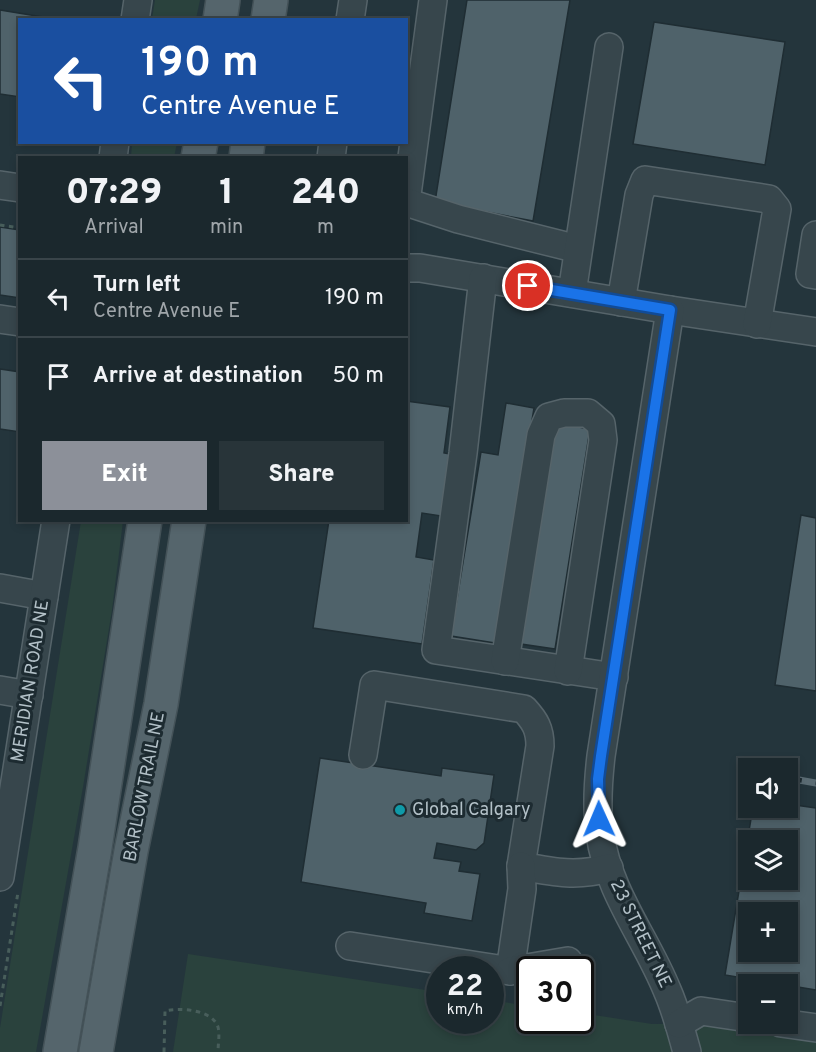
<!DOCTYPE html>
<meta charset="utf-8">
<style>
body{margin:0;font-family:Overpass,sans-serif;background:#283439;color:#f1f3f6;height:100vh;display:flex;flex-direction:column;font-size:22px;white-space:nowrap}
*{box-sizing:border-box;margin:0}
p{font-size:20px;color:#a0a6aa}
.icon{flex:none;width:33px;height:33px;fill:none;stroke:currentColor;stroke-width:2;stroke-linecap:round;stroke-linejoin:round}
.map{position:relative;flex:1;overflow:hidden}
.side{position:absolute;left:18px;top:156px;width:390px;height:366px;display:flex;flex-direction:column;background:#1b282d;border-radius:0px;box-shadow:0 3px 9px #0003,0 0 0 2px #394449}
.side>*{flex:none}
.top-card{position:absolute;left:18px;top:18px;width:390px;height:126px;border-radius:0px;box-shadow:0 3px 9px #0003,0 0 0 2px #394449;background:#1a4fa0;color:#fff;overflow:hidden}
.fabs{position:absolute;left:738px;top:758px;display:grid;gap:12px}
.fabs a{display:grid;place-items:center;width:60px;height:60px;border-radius:0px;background:#1b282d;box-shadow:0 3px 9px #0003,0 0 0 2px #394449;font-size:30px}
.speed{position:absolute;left:426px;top:956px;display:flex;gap:12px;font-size:30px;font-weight:700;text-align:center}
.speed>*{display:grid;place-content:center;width:78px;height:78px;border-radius:50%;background:#1b282d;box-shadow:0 3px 9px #0003,0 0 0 2px #394449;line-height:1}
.speed small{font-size:15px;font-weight:400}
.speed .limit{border:3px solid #111;border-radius:9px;background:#fff;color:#111}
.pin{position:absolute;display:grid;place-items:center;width:51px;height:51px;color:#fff;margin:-26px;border:3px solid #fff;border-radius:50%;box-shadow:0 2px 6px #0007}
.me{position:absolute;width:66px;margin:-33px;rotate:359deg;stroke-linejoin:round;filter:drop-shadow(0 0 4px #0008)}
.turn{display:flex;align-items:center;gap:21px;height:126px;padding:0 24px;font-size:27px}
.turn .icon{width:78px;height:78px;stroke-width:2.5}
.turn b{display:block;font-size:42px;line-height:51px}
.eta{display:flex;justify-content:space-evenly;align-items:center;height:102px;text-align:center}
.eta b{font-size:36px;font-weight:800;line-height:42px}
.action{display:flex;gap:12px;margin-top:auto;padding:12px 24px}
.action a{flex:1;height:69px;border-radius:0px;background:#8c9099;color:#fff;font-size:24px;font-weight:800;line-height:69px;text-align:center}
.action a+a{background:#283439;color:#f1f3f6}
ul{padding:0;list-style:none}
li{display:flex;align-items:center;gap:18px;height:78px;padding:0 24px;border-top:2px solid #394449}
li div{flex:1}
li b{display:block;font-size:22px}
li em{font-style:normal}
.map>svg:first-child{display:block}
.green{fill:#2a423d}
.building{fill:#4f626a;stroke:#1f2d33;stroke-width:1.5;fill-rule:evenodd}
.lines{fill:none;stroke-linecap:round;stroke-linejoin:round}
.minor-casing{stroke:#56646a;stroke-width:30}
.major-casing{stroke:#445258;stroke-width:36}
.path{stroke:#485e5b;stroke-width:3;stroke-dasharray:4.5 4.5;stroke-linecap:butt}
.minor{stroke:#37464c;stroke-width:27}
.major{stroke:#55656c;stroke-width:33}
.rail-casing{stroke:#5a6b73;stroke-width:7}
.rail{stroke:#1d2b31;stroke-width:4.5;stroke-dasharray:14;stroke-linecap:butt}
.route-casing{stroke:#114b97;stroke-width:15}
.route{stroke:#1a73e8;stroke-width:10}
.culture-dot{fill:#0f9aa8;stroke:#1d2b31;stroke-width:2}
.labels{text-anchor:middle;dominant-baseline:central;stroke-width:6;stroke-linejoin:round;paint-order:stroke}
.street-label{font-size:18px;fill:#b3c1c8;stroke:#1d2b31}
.poi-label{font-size:18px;fill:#b3c1c8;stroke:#1d2b31;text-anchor:start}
</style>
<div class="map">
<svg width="816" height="1052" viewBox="0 0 816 1052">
<rect width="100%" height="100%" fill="#24353c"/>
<g class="green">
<path d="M 155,0 L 200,0 L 196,19 L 152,19 Z"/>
<path d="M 132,143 L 177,143 L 174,157 L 131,157 Z"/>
<path d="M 81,521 L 123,521 L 112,610 L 83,787 L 36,1052 L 0,1052 L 0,1028 Z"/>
<path d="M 188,954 L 439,992 L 440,1020 L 490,1020 L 491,1000 L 529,1006 L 530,1020 L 580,1020 L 581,1013 L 652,1024 L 781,1023 L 816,1028 L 816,1052 L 173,1052 Z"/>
</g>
<g class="building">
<path d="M 467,0 L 570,0 L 533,221 L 435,202 Z"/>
<path d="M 0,10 L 61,20 L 20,20 L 20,97 L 0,94 Z"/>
<path d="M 654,22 L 785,42 L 765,165 L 633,144 Z"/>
<path d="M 0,227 L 20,230 L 20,298 L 0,295 Z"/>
<path d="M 0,369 L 20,372 L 20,432 L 0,429 Z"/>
<path d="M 406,401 L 450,407 L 444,453 L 450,454 L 441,516 L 422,513 L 416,557 L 434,560 L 422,644 L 313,628 L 329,520 L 406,520 Z"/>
<path d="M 506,403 L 534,408 L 495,643 L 451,636 L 481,452 L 498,455 Z"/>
<path d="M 556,423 L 590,429 L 555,649 L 521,644 Z"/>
<path d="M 801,515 L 816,518 L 816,691 L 775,685 Z"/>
<path d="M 320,758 L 441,776 L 442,768 L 494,775 L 484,843 L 476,850 L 437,843 L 434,858 L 461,862 L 459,871 L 480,874 L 472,921 L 424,913 L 426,903 L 301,882 Z"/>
<path d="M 788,804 L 816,808 L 816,990 L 725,975 L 753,807 L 788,807 ZM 748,840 L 788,840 L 788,879 L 748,879 ZM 748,912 L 788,912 L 788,951 L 748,951 Z"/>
</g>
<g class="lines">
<defs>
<g id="minor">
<path d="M 135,20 L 138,0"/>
<path d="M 350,20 L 353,0"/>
<path d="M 113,158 L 115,142"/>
<path d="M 331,158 L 333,142"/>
<path d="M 0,185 L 20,188"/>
<path d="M 406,202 L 433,0"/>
<path d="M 406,202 L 458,219 L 578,249"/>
<path d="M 816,235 L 810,274 L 816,275"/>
<path d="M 406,268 L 420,268 L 670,310 L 816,332"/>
<path d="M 483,278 L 463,453 L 436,650 L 614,677"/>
<path d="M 572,293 L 609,47"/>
<path d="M 621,302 L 639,195 L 645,180 L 769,199 L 777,209 L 757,324"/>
<path d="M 670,310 L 601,756 C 598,782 596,808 600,834 C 608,892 646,938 667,990 C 676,1010 681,1031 687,1052"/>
<path d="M 0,319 L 20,322"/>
<path d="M 0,588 L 44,596"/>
<path d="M 505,661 L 541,435 L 549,417 L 564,413 L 588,413 L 601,424 L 603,440 L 568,671"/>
<path d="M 0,690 L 29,695"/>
<path d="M 363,755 L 374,685 L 524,709 C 535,721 540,729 540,746 L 521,866 C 553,872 576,877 609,868"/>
<path d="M 0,877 L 56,520"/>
<path d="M 350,946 L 510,971 L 522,889 L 521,866"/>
<path d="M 510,971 L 568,961"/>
<path d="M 781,1023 L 816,1028"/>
<path d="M 679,1024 L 701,1011 L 748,1018"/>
</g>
<g id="major">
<path d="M 220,20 L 223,0"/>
<path d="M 268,20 L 271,0"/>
<path d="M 198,158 L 201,142"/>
<path d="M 246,158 L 248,142"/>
<path d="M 60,1052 L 95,848 L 145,520"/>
<path d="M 96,1052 L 131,851 L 161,704 L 189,520"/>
</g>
</defs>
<use href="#minor" class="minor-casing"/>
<use href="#major" class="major-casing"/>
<g class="path">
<path d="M 0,225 L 20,228"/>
<path d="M 0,1006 L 18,892"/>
<path d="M 164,1052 L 165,1011 C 180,1007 213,1010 218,1027 C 220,1035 218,1044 218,1052"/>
</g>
<use href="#minor" class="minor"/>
<use href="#major" class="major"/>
<defs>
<path id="rail" d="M 788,778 L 816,783"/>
</defs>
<use href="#rail" class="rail-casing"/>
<use href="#rail" class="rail"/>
</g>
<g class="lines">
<defs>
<path id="route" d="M 528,286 L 670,310 L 601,756 L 598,779 L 599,819"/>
</defs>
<use href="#route" class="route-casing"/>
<use href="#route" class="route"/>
</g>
<circle class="culture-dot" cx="400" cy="810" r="6"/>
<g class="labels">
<g class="street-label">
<text transform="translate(31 681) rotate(-81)">MERIDIAN ROAD NE</text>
<text transform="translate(145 787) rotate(-79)">BARLOW TRAIL NE</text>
<text transform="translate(640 934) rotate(64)">23 STREET NE</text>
</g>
<g class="poi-label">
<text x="412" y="810">Global Calgary</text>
</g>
</g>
</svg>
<div class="fabs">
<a><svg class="icon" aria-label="sound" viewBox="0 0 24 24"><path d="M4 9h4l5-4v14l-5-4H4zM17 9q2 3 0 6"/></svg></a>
<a><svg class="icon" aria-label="layers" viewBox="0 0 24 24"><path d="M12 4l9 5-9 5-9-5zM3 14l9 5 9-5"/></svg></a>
<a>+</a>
<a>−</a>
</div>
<div class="speed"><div>22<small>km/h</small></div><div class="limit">30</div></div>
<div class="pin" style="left:528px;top:286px;background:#d93025"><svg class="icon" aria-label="arrive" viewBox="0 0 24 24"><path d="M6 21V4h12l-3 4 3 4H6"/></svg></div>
<svg class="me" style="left:599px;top:819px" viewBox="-20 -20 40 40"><path d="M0-17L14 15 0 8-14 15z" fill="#1a73e8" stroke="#fff" stroke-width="4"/></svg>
<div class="top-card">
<div class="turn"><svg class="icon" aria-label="left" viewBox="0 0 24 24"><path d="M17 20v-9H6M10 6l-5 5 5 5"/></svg><div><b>190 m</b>Centre Avenue E</div></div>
</div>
<section class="side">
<div class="eta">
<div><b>07:29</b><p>Arrival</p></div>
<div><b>1</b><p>min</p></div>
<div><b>240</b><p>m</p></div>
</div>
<ul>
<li><svg class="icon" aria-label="left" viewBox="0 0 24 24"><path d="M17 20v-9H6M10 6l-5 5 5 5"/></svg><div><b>Turn left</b><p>Centre Avenue E</p></div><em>190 m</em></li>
<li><svg class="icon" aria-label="arrive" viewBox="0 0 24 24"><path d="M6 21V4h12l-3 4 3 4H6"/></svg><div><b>Arrive at destination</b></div><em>50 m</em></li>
</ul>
<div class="action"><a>Exit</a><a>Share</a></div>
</section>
</div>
